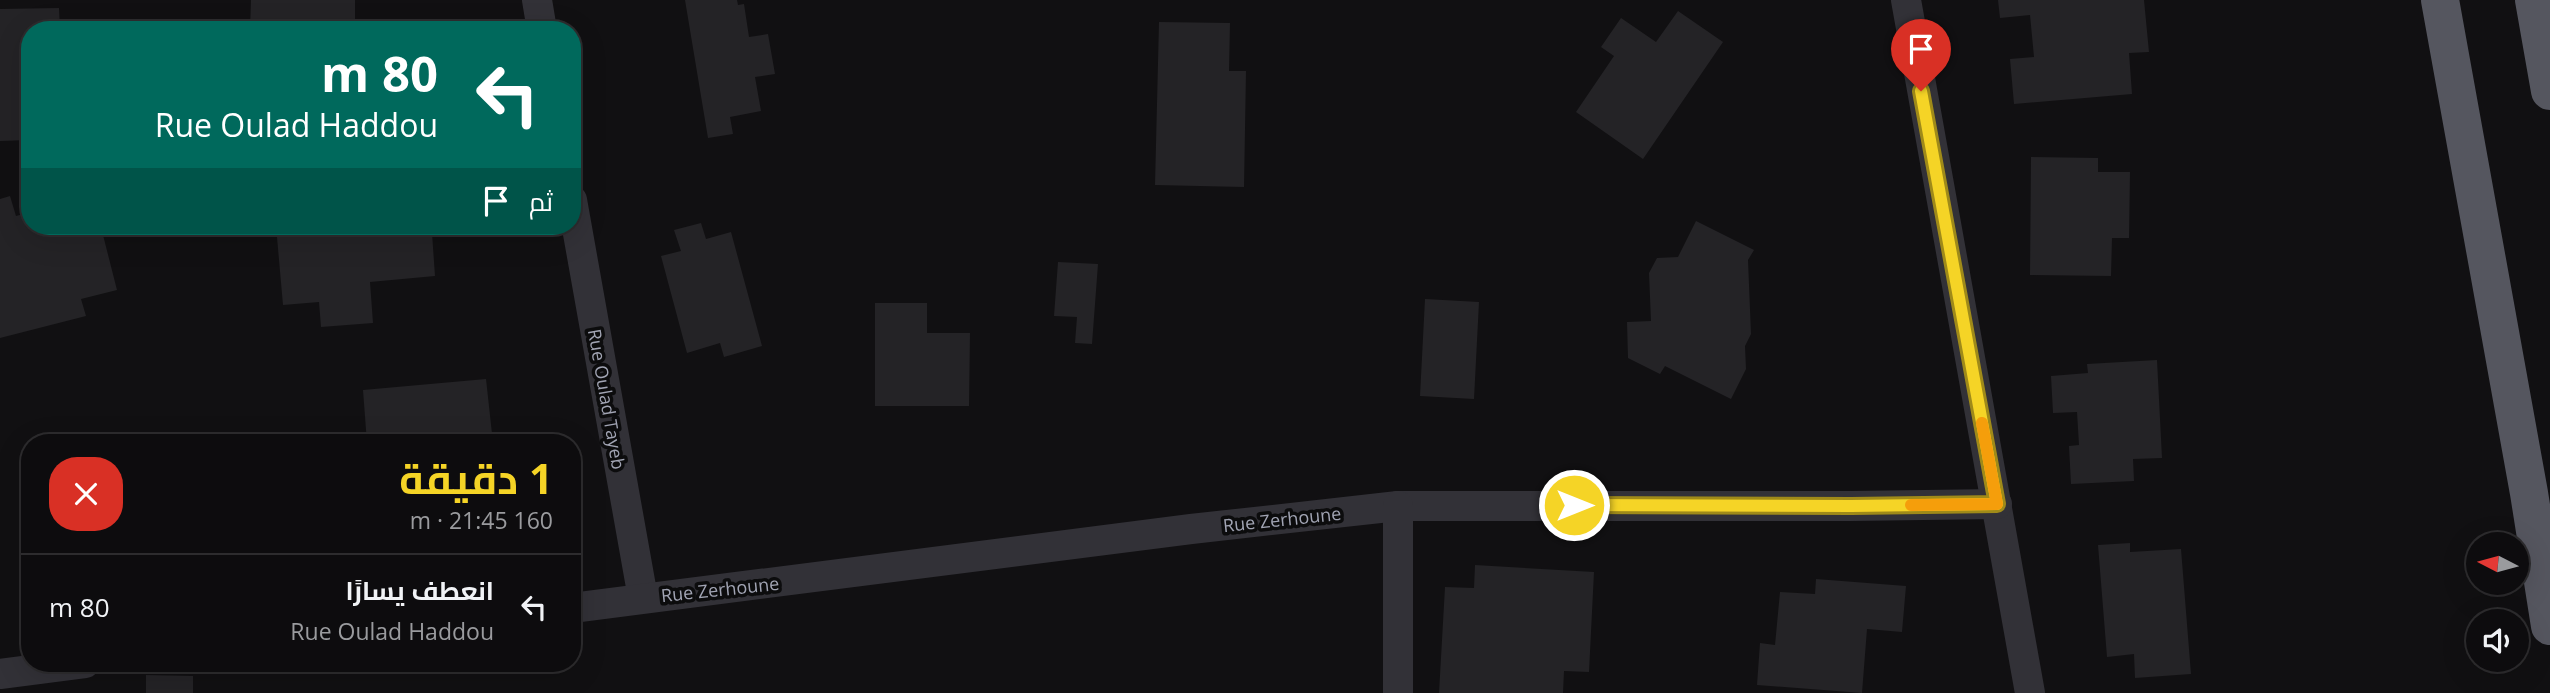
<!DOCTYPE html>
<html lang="ar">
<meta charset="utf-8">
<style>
body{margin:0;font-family:"Open Sans",Cairo,sans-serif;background:#161517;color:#f1f3f6;direction:rtl;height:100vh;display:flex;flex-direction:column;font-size:26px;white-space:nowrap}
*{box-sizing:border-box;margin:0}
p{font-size:23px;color:#9a9b9e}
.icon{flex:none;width:38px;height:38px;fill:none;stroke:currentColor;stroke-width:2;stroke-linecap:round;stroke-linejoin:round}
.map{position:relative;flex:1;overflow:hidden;direction:ltr}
.side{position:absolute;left:21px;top:434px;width:560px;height:238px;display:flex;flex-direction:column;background:#0d0c0e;border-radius:28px;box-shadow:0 7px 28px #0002,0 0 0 2px #2d2c2e;direction:rtl}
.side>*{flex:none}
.banner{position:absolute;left:21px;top:21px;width:560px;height:214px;border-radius:28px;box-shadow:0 7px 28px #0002,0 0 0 2px #2d2c2e;direction:rtl;background:#00695c;color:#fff;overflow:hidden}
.needle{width:46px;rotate:276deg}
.buttons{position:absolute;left:2466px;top:532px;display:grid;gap:14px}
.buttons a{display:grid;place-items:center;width:63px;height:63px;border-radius:50%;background:#0d0c0e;box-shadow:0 7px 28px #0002,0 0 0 2px #2d2c2e;font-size:35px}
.pin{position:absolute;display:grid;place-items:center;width:60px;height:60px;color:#fff;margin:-72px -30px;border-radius:50% 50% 50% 0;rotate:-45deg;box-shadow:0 0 7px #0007}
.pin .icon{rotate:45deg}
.me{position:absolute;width:77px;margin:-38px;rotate:90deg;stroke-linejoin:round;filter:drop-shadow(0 0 5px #0008)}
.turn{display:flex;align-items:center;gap:24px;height:147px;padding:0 28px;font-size:32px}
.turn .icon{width:91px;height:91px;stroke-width:2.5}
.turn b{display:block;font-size:49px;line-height:60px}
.then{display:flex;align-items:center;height:66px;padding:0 28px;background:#0003;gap:14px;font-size:26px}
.round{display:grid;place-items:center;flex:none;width:74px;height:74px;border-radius:28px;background:#161517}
.headline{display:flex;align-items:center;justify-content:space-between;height:119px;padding:0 28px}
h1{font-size:42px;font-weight:700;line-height:52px;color:#f5d426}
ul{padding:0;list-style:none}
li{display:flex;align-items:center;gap:21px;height:105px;padding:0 28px;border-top:2px solid #2d2c2e}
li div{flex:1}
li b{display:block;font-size:26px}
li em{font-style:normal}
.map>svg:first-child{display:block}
.building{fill:#242326}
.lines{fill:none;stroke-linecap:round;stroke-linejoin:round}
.minor{stroke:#323137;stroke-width:30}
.trunk{stroke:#55565f;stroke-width:38}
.route-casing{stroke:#9f8a19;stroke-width:18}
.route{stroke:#f5d426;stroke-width:12}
.slow{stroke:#f59e0b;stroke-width:12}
.labels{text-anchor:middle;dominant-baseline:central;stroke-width:7;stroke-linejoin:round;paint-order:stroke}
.street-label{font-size:18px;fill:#a1a4b3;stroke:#0c0c0d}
</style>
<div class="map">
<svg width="2550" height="693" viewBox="0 0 2550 693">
<rect width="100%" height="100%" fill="#111012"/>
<g class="building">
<path d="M 251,0 L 355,0 L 355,30 L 250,30 Z"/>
<path d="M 685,0 L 737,0 L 738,5 L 744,4 L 749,37 L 768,34 L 775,74 L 755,77 L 761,111 L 730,117 L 733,134 L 708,138 Z"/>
<path d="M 1998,0 L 2144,0 L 2149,52 L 2129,53 L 2132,94 L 2014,104 L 2010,59 L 2034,57 L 2030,15 L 2000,18 Z"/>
<path d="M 59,8 L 60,30 L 30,30 L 30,140 L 0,141 L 0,9 Z"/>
<path d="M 1678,11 L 1723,42 L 1643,159 L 1576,112 L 1614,56 L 1601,47 L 1621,18 L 1656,42 Z"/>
<path d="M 1159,22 L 1230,23 L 1229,71 L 1246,71 L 1244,187 L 1155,185 Z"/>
<path d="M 2031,157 L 2098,158 L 2098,172 L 2130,172 L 2129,238 L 2112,238 L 2111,276 L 2030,275 Z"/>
<path d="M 10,196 L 16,216 L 30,212 L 30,226 L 74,226 L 77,237 L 102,231 L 117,290 L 81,299 L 86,316 L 0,338 L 0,199 Z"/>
<path d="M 1696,221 L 1754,250 L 1748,260 L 1751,334 L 1745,346 L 1746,369 L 1731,399 L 1665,366 L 1660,374 L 1628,358 L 1627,322 L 1651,321 L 1649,273 L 1657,258 L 1678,257 Z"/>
<path d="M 701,223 L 706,239 L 731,232 L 762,346 L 724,357 L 720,343 L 687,353 L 661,256 L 681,251 L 674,230 Z"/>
<path d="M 276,226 L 398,226 L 399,236 L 432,233 L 435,276 L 370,282 L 373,323 L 321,327 L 319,302 L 283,305 Z"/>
<path d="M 1058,262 L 1098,264 L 1092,344 L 1075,343 L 1077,317 L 1054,316 Z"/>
<path d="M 1425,299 L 1479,302 L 1474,399 L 1420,396 Z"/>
<path d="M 875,303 L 927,303 L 927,333 L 970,333 L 969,406 L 875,406 Z"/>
<path d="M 2157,360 L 2162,458 L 2133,459 L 2134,481 L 2071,484 L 2069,446 L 2079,445 L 2077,412 L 2053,413 L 2051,376 L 2088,373 L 2087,364 Z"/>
<path d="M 486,379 L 493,443 L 367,443 L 363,390 Z"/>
<path d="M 2130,543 L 2130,552 L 2181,549 L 2191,674 L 2135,678 L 2134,654 L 2107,657 L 2098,545 Z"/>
<path d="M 1475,565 L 1594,572 L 1589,672 L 1564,671 L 1563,693 L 1439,693 L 1445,587 L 1474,588 Z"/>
<path d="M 1816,579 L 1906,586 L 1902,632 L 1867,629 L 1862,693 L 1757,685 L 1760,643 L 1775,645 L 1780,592 L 1815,594 Z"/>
<path d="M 146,675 L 193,676 L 193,693 L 146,693 Z"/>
</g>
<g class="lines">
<g class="minor">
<path d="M 537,0 L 542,30"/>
<path d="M 1906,0 L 2030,693"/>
<path d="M 572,200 L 643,598"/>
<path d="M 572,608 L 1191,529 L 1398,506 L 1851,506 L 1997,504"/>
<path d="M 0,674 L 85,663"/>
<path d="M 1398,693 L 1398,506"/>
</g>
<g class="trunk">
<path d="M 2440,0 L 2529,493 L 2550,626"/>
<path d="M 2534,0 L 2550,91"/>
</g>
</g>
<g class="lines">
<defs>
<path id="route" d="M 1574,505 L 1851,506 L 1997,504 L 1921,91"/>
</defs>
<use href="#route" class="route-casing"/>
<use href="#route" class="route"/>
<path class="slow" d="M 1911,505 L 1997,504 L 1982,423"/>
</g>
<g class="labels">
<g class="street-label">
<text transform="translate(607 399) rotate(80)">Rue Oulad Tayeb</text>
<text transform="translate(1282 519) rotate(-6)">Rue Zerhoune</text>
<text transform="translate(720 589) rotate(-6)">Rue Zerhoune</text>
</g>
</g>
</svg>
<div class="buttons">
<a><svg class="needle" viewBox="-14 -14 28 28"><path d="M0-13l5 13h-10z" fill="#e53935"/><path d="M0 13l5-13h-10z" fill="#9a9b9e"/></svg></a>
<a><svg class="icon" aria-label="sound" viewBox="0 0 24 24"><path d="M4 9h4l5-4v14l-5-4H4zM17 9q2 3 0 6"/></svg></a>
</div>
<div class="pin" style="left:1921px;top:91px;background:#d93025"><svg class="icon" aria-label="arrive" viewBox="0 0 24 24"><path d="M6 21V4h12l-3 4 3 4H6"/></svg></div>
<svg class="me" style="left:1574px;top:505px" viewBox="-20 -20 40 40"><circle r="17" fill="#f5d426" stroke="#fff" stroke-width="3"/><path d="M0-11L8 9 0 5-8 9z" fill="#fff"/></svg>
<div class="banner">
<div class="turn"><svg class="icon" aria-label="left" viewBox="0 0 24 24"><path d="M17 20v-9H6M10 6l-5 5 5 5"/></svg><div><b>80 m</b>Rue Oulad Haddou</div></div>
<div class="then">ثم<svg class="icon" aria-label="arrive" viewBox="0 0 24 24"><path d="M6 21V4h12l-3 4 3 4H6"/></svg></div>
</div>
<section class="side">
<div class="headline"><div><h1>1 دقيقة</h1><p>160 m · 21:45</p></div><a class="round" style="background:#d93025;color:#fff"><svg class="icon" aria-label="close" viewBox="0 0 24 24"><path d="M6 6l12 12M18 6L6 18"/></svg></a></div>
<ul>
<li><svg class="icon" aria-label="left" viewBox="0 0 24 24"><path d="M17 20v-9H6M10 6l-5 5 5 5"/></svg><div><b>انعطف يسارًا</b><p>Rue Oulad Haddou</p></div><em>80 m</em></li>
</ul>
</section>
</div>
